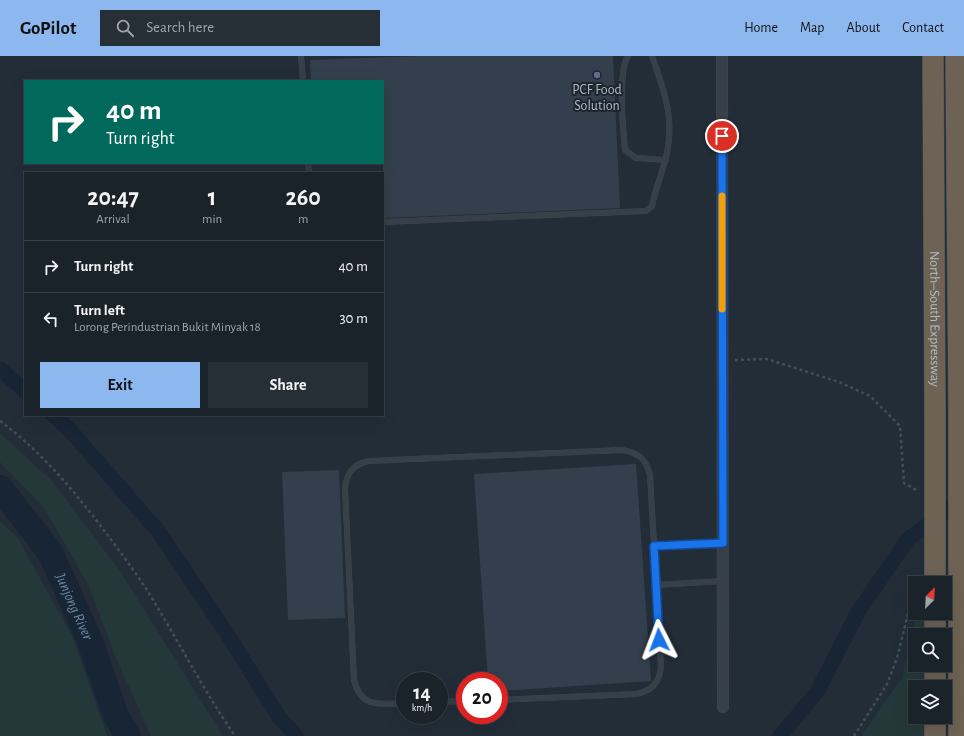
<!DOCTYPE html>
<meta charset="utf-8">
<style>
body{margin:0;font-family:"Alegreya Sans",sans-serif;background:#272f36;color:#f1f3f6;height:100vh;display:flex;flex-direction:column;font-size:15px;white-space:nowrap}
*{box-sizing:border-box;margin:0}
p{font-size:13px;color:#9fa4a8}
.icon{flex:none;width:22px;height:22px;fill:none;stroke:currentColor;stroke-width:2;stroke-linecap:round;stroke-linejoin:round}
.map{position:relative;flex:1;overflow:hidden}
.drawer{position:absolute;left:24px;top:116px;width:360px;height:244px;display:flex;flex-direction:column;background:#1a222a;border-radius:0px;box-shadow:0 4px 16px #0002,0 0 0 1px #383f47}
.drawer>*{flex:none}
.top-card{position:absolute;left:24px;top:24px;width:360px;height:84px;border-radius:0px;box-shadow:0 4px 16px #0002,0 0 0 1px #383f47;background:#00695c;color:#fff;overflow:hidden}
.needle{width:26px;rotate:24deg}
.fabs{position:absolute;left:908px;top:520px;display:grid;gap:8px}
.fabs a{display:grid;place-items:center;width:44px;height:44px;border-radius:0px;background:#1a222a;box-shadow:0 4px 16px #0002,0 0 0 1px #383f47;font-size:20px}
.speed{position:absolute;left:396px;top:616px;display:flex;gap:8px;font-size:20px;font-weight:700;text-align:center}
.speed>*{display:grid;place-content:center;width:52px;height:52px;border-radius:50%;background:#1a222a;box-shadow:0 4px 16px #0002,0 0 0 1px #383f47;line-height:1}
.speed small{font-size:10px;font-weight:400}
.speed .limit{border:6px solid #d22;background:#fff;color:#111}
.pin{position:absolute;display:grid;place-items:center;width:34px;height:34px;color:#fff;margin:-17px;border:2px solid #fff;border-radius:50%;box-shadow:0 1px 4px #0007}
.me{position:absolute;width:44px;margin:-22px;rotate:357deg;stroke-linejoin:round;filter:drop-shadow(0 0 3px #0008)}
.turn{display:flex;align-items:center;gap:14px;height:84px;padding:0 16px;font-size:18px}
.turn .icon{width:52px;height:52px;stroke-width:2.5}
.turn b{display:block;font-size:28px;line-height:34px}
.eta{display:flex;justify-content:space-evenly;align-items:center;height:68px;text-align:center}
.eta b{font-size:24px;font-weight:600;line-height:28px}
.action{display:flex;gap:8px;margin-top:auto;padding:8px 16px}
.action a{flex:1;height:46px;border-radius:0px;background:#8db8ef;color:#111;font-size:16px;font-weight:600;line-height:46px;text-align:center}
.action a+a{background:#272f36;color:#f1f3f6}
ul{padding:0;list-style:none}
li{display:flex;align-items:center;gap:12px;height:52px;padding:0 16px;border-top:1px solid #383f47}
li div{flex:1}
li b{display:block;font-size:15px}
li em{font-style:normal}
header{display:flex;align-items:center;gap:24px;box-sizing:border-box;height:56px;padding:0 20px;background:#8db8ef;color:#111}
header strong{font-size:19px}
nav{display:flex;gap:22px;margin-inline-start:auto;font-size:14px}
.search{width:280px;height:36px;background:#272f36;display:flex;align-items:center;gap:10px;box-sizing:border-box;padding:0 14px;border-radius:0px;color:#9fa4a8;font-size:15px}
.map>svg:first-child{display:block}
.green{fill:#253839}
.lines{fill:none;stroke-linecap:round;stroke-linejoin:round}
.canal{stroke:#182535;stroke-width:15}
.river{stroke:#182535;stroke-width:26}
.building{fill:#333f4c}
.lane-casing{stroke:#404851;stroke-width:6}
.street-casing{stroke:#404851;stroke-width:12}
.highway-casing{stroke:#424a53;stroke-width:22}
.path{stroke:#3e5151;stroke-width:2.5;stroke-dasharray:3 3;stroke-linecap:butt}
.lane{stroke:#373f48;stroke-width:5.5}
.street{stroke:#373f48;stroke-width:11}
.highway{stroke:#6e6254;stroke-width:21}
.highway-bridge-casing{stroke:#424a53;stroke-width:22;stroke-linecap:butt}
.highway-bridge{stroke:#6e6254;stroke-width:21}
.route-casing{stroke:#114b97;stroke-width:10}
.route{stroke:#1a73e8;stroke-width:7}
.slow{stroke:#f59e0b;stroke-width:7}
.service-dot{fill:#5c6f8a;stroke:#1c242d;stroke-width:1.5}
.labels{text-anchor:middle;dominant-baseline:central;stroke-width:4;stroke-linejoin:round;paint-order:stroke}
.poi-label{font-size:14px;fill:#b2bac4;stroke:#1c242d}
.street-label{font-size:14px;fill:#b2bac4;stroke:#1c242d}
.water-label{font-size:15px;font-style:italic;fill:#6d87a1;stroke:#1c242d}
</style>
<header>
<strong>GoPilot</strong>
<div class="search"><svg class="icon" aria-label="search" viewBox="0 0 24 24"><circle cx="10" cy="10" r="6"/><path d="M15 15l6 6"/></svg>Search here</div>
<nav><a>Home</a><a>Map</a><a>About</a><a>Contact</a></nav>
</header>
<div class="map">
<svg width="964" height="680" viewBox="0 0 964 680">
<rect width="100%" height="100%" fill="#232d38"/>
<g class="green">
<path d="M 0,377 L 53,426 L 120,515 L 223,680 L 151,680 L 114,597 L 88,528 L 45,453 L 0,406 Z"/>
<path d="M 0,465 L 17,481 L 72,580 L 107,680 L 0,680 Z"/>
<path d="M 916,557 L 926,557 L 926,579 L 915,579 L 915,609 L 926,609 L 925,631 L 915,631 L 915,661 L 925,661 L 925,680 L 861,680 L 902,622 Z"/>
</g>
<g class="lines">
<g class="canal">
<path d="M 0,313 L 25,335"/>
<path d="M 53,359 L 69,373 L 159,476 L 226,576 L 279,661 L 296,680"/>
<path d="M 780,680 L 817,636 L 858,556 L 908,483 L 964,442"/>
</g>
<path class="river" id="s1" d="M 0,432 L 50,496 L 89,583 L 116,660 L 128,680"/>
</g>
<g class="building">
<path d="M 421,0 L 613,0 L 620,152 L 383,162 L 383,25 L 311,25 L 310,4 Z"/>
<path d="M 636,408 L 651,625 L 499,635 L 499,625 L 488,625 L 474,418 Z"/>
<path d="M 339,414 L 345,562 L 288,564 L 282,416 Z"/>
</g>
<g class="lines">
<defs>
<g id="lane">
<path d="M 301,0 L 303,25"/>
<path d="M 628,0 C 618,15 623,74 625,94 L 636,102 L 666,104"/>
<path d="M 308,107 L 309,117"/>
<path d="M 383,166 L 646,155 L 652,150 C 655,135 661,120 665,105 C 676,66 665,37 652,0"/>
<path d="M 654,490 L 723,487"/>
<path d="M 656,529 L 723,525"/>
<path d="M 439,646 L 465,645"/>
<path d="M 405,647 C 380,648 361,653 354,624 L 345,432 C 347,416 354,408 369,405 L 622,394 C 639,397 646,403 650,419 L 661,611 C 659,627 652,635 636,638 L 499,644"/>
</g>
<path id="street" d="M 722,0 L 723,651"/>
<g id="highway">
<path id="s2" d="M 933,0 L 935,356"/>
<path d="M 956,0 L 959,358"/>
<path d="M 935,557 L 935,579"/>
<path d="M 935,609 L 935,631"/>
<path d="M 935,661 L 935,680"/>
</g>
</defs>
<use href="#lane" class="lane-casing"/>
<use href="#street" class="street-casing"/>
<use href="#highway" class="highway-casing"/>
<g class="path">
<path d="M 735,304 L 767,303 L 839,326 L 870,340 L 900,370 L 904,427 L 918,435"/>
<path d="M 0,365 C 42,396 75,436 106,477 C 121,497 137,518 150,539 C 179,586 204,635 235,680"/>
<path d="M 854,680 L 887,628 L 897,602 L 915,529"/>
</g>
<use href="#lane" class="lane"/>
<use href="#street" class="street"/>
<use href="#highway" class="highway"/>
<defs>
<g id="highway-bridge">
<path d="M 935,356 L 935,527"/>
<path d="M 959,358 L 959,680"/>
</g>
</defs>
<use href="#highway-bridge" class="highway-bridge-casing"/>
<use href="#highway-bridge" class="highway-bridge"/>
</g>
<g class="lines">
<defs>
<path id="route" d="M 659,584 L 654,490 L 723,487 L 722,80"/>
</defs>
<use href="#route" class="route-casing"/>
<use href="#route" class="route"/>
<path class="slow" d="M 722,140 L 722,253"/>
</g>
<circle class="service-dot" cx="597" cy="19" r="4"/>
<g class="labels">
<g class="poi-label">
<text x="597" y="34">PCF Food<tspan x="597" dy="16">Solution</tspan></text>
</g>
<g class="street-label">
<text stroke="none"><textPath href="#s2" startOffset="263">North–South Expressway</textPath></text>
</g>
<g class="water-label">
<text stroke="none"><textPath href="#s1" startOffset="141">Junjong River</textPath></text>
</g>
</g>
</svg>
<div class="fabs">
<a><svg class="needle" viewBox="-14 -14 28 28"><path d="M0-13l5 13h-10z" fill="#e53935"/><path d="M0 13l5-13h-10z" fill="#9fa4a8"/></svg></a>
<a><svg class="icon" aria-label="search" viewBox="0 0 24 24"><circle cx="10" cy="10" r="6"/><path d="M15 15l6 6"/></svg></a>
<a><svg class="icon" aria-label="layers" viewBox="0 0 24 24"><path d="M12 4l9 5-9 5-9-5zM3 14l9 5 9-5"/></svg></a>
</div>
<div class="speed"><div>14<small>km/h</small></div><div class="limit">20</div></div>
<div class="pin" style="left:722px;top:80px;background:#d93025"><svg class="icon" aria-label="arrive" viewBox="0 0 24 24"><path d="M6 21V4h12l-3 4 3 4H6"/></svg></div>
<svg class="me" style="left:659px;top:584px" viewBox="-20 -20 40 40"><path d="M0-17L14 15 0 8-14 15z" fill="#1a73e8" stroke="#fff" stroke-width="4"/></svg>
<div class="top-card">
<div class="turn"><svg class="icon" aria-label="right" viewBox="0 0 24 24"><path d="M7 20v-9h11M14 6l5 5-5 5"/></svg><div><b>40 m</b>Turn right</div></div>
</div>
<section class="drawer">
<div class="eta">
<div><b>20:47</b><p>Arrival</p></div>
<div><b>1</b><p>min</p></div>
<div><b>260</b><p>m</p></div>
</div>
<ul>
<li><svg class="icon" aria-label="right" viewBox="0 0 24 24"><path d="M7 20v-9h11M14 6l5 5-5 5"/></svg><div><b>Turn right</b></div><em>40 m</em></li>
<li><svg class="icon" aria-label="left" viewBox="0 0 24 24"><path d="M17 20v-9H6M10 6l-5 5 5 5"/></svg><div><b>Turn left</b><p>Lorong Perindustrian Bukit Minyak 18</p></div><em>30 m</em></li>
</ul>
<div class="action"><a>Exit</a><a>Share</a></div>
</section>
</div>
